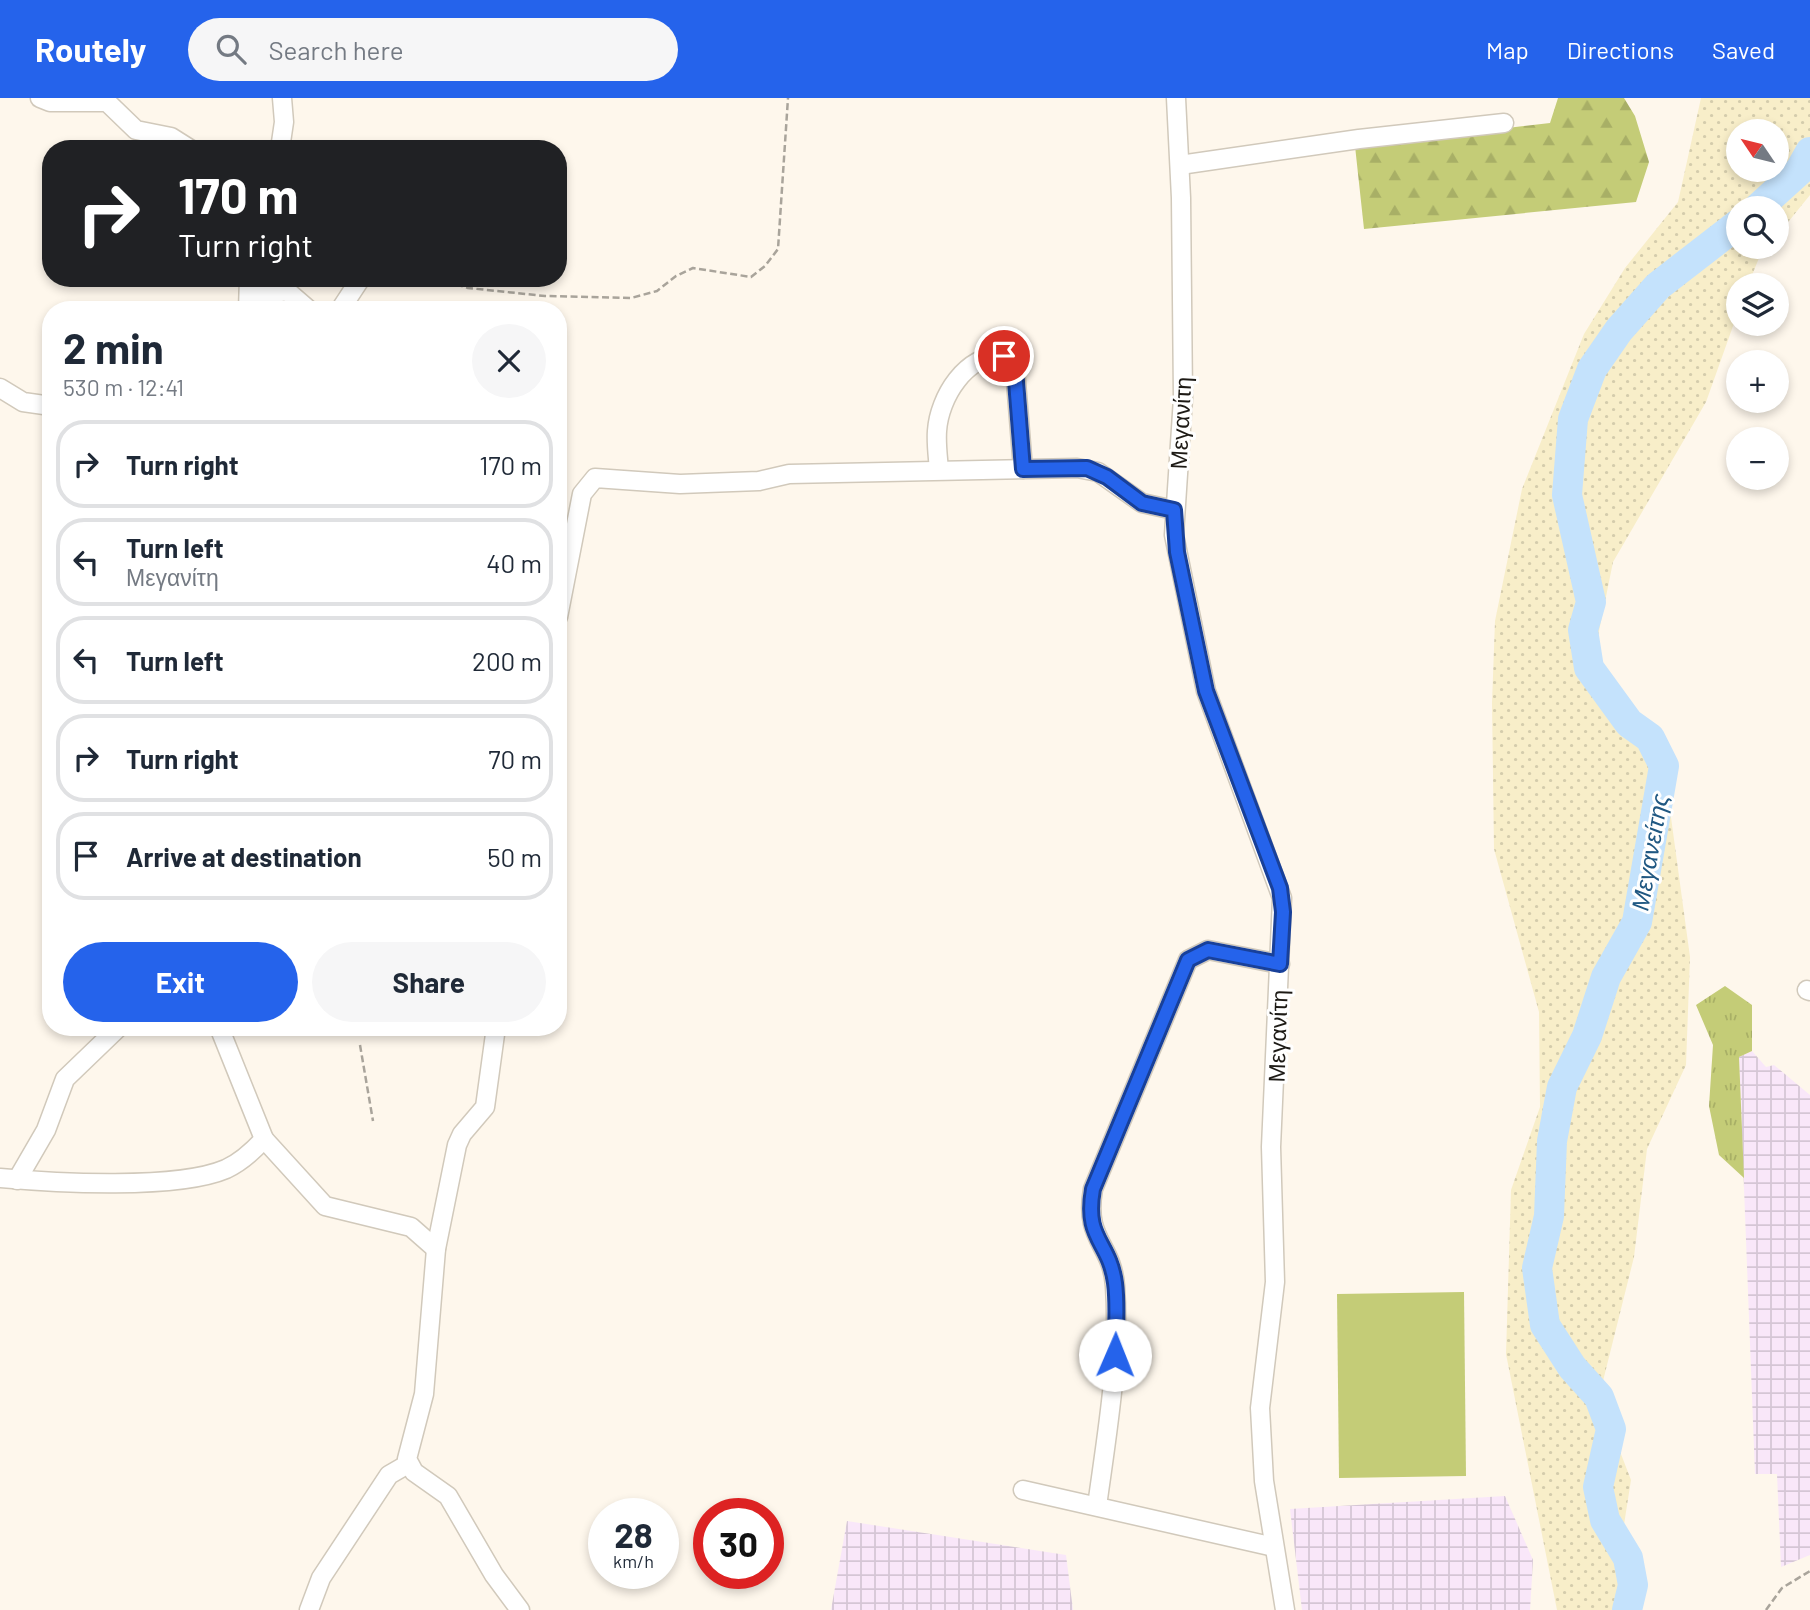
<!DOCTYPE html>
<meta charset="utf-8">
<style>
body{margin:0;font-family:Barlow,sans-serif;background:#f6f6f7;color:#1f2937;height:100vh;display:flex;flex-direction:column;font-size:26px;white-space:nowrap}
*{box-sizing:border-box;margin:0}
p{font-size:23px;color:#747a83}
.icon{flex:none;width:38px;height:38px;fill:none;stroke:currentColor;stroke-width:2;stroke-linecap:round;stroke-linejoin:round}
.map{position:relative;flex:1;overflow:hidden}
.panel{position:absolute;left:42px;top:203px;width:525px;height:735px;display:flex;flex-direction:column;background:#fff;border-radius:28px;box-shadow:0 4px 10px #0003}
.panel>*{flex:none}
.guide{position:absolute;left:42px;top:42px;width:525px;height:147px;border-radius:28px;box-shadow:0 4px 10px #0003;background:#202124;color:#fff;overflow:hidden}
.needle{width:46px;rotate:305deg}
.tools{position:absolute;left:1726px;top:21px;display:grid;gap:14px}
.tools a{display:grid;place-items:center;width:63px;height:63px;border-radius:50%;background:#fff;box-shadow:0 4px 10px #0003;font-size:35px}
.speed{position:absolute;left:588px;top:1400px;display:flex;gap:14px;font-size:35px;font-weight:700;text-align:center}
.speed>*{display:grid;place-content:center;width:91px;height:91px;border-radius:50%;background:#fff;box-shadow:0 4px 10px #0003;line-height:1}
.speed small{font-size:18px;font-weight:400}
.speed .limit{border:10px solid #d22;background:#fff;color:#111}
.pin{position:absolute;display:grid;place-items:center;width:60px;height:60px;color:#fff;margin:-30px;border:4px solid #fff;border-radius:50%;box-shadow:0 2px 7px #0007}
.me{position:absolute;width:77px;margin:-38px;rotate:1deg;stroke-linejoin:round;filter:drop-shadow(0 0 5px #0008)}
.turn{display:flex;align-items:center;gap:24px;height:147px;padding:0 21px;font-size:32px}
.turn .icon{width:91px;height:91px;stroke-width:2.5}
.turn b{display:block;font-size:49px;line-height:60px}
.round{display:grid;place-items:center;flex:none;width:74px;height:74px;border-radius:37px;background:#f6f6f7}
.head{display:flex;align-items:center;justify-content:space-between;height:119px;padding:0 21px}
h1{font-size:42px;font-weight:700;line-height:52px}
.cta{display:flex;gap:14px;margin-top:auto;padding:14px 21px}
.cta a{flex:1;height:80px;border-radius:42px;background:#2563eb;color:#fff;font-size:28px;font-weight:700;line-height:80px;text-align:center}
.cta a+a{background:#f6f6f7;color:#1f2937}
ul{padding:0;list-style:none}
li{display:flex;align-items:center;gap:21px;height:88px;margin:0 14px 10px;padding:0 7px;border:4px solid #e0e1e3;border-radius:28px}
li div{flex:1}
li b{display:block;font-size:26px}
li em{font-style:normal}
header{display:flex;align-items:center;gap:42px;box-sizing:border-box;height:98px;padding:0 35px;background:#2563eb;color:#fff}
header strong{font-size:33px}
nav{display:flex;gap:38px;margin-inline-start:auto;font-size:24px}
.search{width:490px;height:63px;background:#f6f6f7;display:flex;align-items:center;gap:18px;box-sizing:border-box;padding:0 24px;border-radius:38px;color:#747a83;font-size:26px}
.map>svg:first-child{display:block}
.industrial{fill:url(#industrial-grid)}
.grass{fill:url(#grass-tufts)}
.forest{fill:url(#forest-firs)}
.sand{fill:url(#sand-dots);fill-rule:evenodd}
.pitch{fill:#c4cc77}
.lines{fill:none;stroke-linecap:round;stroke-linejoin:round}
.river{stroke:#c4e2fc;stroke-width:30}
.street-casing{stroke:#d1c9bb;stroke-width:21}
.path{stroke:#a9a49b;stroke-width:2.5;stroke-dasharray:7 3.5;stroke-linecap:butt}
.street{stroke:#fff;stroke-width:18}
.route-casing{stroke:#184099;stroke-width:18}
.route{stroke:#2563eb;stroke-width:12}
.labels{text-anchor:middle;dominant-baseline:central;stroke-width:6;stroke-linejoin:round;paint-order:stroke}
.street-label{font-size:23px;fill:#1d1a15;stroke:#fff}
.water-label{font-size:24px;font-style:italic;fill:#205882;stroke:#fff}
</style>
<header>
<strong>Routely</strong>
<div class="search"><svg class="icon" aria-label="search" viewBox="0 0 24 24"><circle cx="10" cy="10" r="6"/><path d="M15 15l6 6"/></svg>Search here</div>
<nav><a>Map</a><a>Directions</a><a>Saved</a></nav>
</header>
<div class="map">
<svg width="1810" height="1512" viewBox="0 0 1810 1512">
<defs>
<pattern id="industrial-grid" width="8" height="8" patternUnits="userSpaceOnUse" patternTransform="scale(1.75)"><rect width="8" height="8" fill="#f9e7f9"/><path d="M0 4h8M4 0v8" fill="none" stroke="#d5c6d5"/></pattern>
<pattern id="grass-tufts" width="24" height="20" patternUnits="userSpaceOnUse" patternTransform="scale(1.75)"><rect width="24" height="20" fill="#c4cc77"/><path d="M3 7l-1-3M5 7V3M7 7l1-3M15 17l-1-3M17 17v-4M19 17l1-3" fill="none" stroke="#a8af66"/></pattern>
<pattern id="forest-firs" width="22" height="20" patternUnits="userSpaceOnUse" patternTransform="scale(1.75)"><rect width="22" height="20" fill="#c4cc77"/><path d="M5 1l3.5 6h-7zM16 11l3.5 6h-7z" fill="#a8af66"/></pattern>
<pattern id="sand-dots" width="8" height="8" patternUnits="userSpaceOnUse" patternTransform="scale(1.75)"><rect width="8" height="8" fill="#f8eec9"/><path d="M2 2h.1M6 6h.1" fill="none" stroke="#d4ccac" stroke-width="1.8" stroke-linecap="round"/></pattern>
</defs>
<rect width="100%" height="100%" fill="#fef7ec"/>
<g class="industrial">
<path d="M 1752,953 L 1766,969 L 1774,967 L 1810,997 L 1810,1457 L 1781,1469 L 1777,1376 L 1755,1376 L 1739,959 Z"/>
<path d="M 1505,1398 L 1533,1462 L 1530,1512 L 1302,1512 L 1290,1411 Z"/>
<path d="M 847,1423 L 1066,1457 L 1073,1512 L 831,1512 Z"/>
</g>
<path class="grass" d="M 1725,888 L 1752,907 L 1752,953 L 1739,959 L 1744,1080 L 1719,1057 L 1709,1008 L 1713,947 L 1696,907 Z"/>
<path class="forest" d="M 1558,0 L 1624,0 L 1635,18 L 1649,64 L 1636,104 L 1364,131 L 1355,48 L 1550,25 Z"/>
<path class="sand" d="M 1701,0 L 1810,0 L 1810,97 L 1776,139 L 1776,110 L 1738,110 L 1738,149 L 1768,149 L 1759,160 L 1748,187 L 1738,187 L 1738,214 L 1706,304 L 1613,464 L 1596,548 L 1629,625 L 1664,668 L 1690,859 L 1686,967 L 1647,1051 L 1634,1159 L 1599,1299 L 1631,1382 L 1618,1465 L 1632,1512 L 1557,1512 L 1506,1256 L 1511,1092 L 1540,1009 L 1539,914 L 1494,751 L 1492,605 L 1495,523 L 1522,391 L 1584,236 L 1625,170 L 1678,104 ZM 1738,33 L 1776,33 L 1776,72 L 1738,72 Z"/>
<path class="pitch" d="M 1464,1194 L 1466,1378 L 1339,1380 L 1337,1196 Z"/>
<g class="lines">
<g class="river">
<path d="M 1758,110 L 1800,72 L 1810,54"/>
<path d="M 1627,1512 L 1633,1487 L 1628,1460 L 1605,1422 L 1598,1389 L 1611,1331 L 1599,1299 L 1572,1269 L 1545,1227 L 1537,1170 L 1549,1118 L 1552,1043 L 1562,989 L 1587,938 L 1606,879 L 1637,824 L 1664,668 L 1650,640 L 1629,625 L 1589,570 L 1583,532 L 1591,504 L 1567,397 L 1573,321 L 1592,271 L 1619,232 L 1658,188 L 1738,126"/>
</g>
<defs>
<g id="street">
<path d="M 40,0 L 50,4 L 107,4 L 136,32 L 171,39 L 190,51"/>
<path d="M 1176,0 L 1181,100 L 1183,300 L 1174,437 L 1206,593 L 1282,800 L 1271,1049 L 1275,1184 L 1260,1310 L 1264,1383 L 1285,1512"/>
<path d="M 280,51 L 284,24 L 282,0"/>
<path d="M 1180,67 L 1359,41 L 1504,25"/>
<path d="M 249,199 L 287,193 L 309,212"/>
<path d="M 248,212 L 249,180"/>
<path d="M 340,212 L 361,180"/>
<path d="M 0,290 L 23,304 L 51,308"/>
<path d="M 939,372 C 938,359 936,346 937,333 C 939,300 966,255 1004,258 L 1015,271 L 1023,371"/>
<path d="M 558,519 L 582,396 L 595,380 L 680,386 L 759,383 L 789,376 L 1077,370 L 1098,374 L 1142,405 L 1174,412"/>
<path d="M 1807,892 L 1810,893"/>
<path d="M 496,929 L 485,1009 L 462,1036 L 457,1047 L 436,1151 L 424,1296 L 407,1361 L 414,1374 L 448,1398 L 494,1477 L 520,1512"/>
<path d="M 264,1041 L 325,1108 L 411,1129 L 436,1151"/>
<path d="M 0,1080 C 55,1085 177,1092 226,1071 C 241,1064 253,1053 264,1041 L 219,929"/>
<path d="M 17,1082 L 46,1032 L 65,981 L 119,929"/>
<path d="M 1023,1392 L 1274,1449"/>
<path d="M 1097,1408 C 1107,1335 1120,1262 1115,1188 C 1112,1145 1084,1143 1093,1091 L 1188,862 L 1208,852 L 1280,866"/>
<path d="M 309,1512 L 321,1480 L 389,1377 L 408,1366"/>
</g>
</defs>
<use href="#street" class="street-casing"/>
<g class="path">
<path d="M 436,180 L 468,190 L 545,198 L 631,200 L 657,193 L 676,178 L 693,170 L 751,179 L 765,168 L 778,151 L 788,0"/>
<path d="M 360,947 L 373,1023"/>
<path d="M 1766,1512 L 1782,1490 L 1810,1473"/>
</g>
<use href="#street" class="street"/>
</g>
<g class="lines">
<defs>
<path id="route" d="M 1004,258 L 1015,271 L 1023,371 L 1087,370 L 1107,379 L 1142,405 L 1174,412 L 1177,454 L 1206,593 L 1280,790 L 1283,814 L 1280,866 L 1208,852 L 1188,862 L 1093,1091 C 1084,1142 1109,1142 1115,1185 C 1118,1208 1116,1233 1115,1257"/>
</defs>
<use href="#route" class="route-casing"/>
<use href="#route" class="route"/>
</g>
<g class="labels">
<g class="street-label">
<text transform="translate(1180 325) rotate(-87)">Μεγανίτη</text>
<text transform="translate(1277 938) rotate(-88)">Μεγανίτη</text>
</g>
<g class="water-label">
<text transform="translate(1649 754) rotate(-80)">Μεγανείτης</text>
</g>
</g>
</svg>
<div class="tools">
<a><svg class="needle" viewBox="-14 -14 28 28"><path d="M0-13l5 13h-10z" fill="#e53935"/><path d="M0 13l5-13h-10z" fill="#747a83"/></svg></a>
<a><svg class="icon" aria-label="search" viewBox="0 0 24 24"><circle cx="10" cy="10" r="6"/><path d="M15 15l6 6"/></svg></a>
<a><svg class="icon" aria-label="layers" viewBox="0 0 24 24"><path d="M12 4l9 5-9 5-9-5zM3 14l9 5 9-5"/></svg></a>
<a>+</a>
<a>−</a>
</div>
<div class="speed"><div>28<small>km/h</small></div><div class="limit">30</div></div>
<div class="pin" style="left:1004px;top:258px;background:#d93025"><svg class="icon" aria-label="arrive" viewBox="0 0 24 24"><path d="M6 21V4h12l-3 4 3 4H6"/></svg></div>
<svg class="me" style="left:1115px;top:1257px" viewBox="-20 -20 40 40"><circle r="19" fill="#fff"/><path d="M0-13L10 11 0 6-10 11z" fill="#2563eb"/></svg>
<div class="guide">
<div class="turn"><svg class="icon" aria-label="right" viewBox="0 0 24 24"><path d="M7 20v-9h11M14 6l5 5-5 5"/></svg><div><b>170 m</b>Turn right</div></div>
</div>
<section class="panel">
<div class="head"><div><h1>2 min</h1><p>530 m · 12:41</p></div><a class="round"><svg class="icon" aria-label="close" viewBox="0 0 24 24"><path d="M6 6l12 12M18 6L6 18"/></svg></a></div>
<ul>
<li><svg class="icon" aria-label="right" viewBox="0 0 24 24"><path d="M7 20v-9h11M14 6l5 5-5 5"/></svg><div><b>Turn right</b></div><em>170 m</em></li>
<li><svg class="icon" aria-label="left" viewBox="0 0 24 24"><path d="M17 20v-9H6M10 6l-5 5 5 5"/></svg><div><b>Turn left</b><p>Μεγανίτη</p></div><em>40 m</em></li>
<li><svg class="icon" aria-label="left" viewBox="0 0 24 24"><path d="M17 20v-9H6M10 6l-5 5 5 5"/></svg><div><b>Turn left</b></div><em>200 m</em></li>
<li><svg class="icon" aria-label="right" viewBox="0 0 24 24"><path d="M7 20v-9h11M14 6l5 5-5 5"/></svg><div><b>Turn right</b></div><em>70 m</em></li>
<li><svg class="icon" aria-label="arrive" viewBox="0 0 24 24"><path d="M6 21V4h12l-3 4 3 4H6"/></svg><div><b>Arrive at destination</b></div><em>50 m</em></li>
</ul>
<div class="cta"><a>Exit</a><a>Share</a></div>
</section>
</div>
